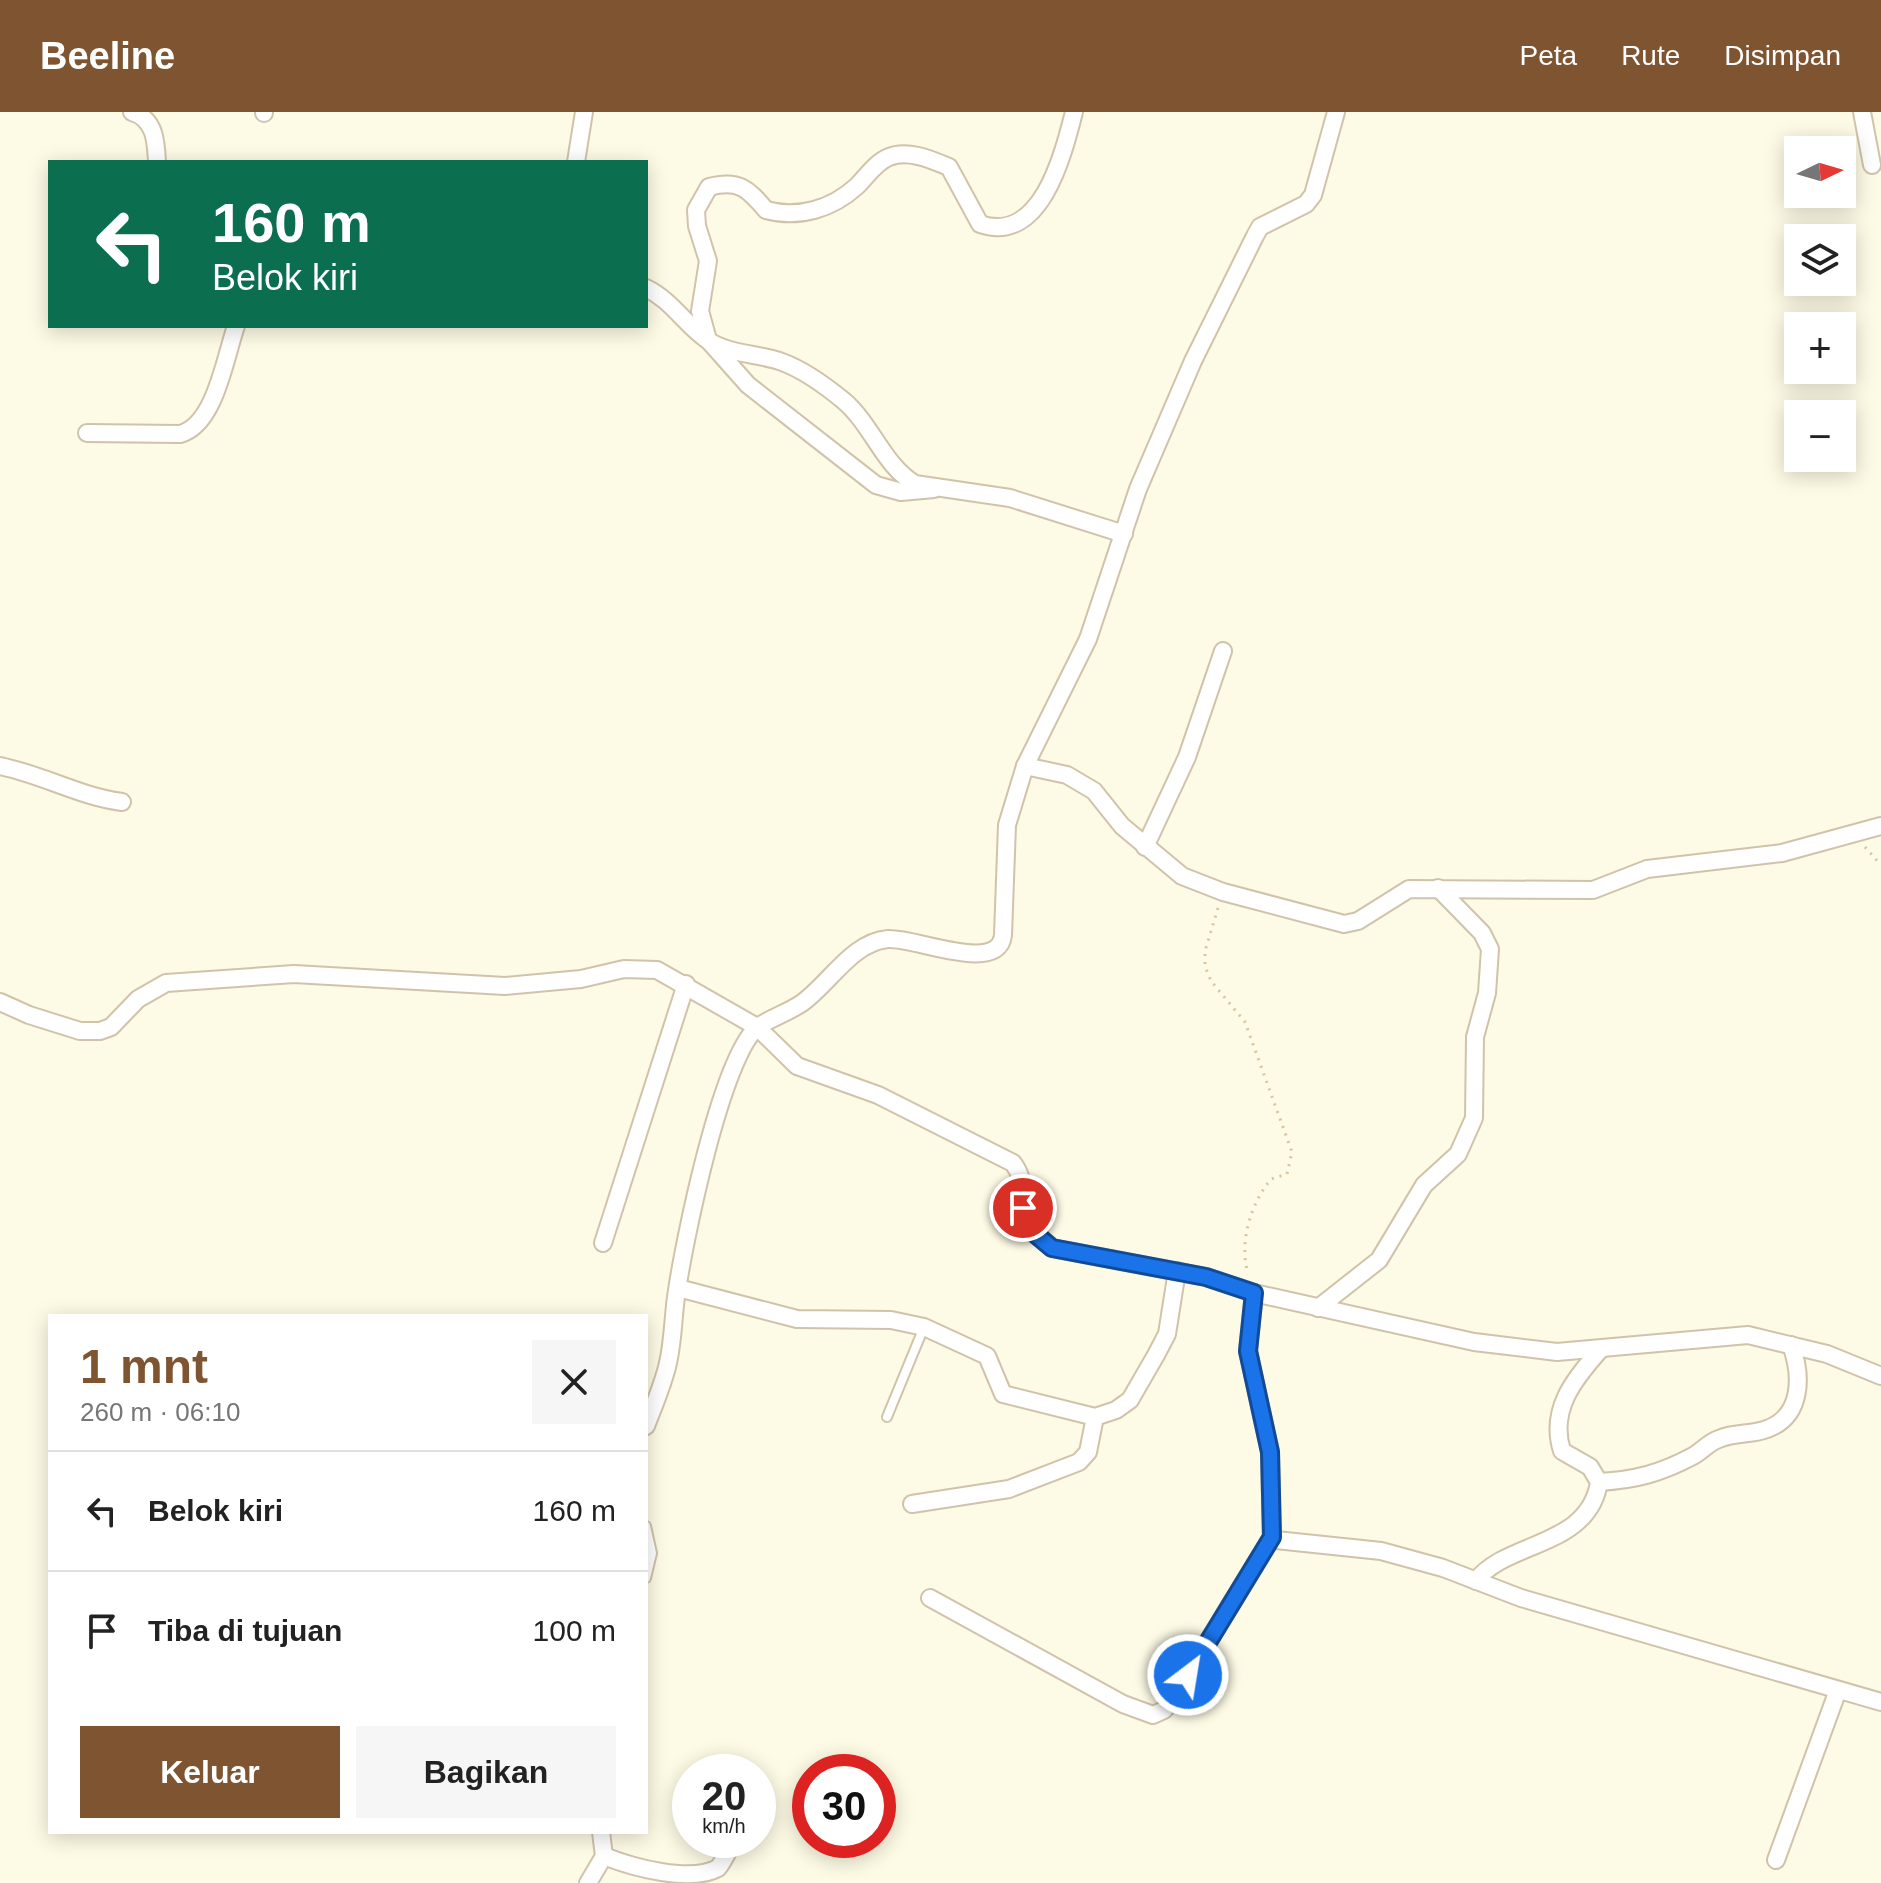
<!DOCTYPE html>
<html lang="id">
<meta charset="utf-8">
<style>
body{margin:0;font-family:Arial,sans-serif;background:#f6f6f6;color:#222;height:100vh;display:flex;flex-direction:column;font-size:30px;white-space:nowrap}
*{box-sizing:border-box;margin:0}
p{font-size:26px;color:#767676}
.icon{flex:none;width:44px;height:44px;fill:none;stroke:currentColor;stroke-width:2;stroke-linecap:round;stroke-linejoin:round}
.map{position:relative;flex:1;overflow:hidden}
.drawer{position:absolute;left:48px;top:1202px;width:600px;height:520px;display:flex;flex-direction:column;background:#fff;border-radius:0px;box-shadow:0 4px 20px #0003}
.drawer>*{flex:none}
.banner{position:absolute;left:48px;top:48px;width:600px;height:168px;border-radius:0px;box-shadow:0 4px 20px #0003;background:#0b6e4f;color:#fff;overflow:hidden}
.needle{width:52px;rotate:85deg}
.fabs{position:absolute;left:1784px;top:24px;display:grid;gap:16px}
.fabs a{display:grid;place-items:center;width:72px;height:72px;border-radius:0px;background:#fff;box-shadow:0 4px 20px #0003;font-size:40px}
.speed{position:absolute;left:672px;top:1642px;display:flex;gap:16px;font-size:40px;font-weight:700;text-align:center}
.speed>*{display:grid;place-content:center;width:104px;height:104px;border-radius:50%;background:#fff;box-shadow:0 4px 20px #0003;line-height:1}
.speed small{font-size:20px;font-weight:400}
.speed .limit{border:12px solid #d22;background:#fff;color:#111}
.pin{position:absolute;display:grid;place-items:center;width:68px;height:68px;color:#fff;margin:-34px;border:4px solid #fff;border-radius:50%;box-shadow:0 2px 8px #0007}
.me{position:absolute;width:88px;margin:-44px;rotate:31deg;stroke-linejoin:round;filter:drop-shadow(0 0 6px #0008)}
.turn{display:flex;align-items:center;gap:28px;height:168px;padding:0 32px;font-size:36px}
.turn .icon{width:104px;height:104px;stroke-width:2.5}
.turn b{display:block;font-size:56px;line-height:68px}
.round{display:grid;place-items:center;flex:none;width:84px;height:84px;border-radius:0px;background:#f6f6f6}
.summary{display:flex;align-items:center;justify-content:space-between;height:136px;padding:0 32px}
h1{font-size:48px;font-weight:700;line-height:60px;color:#7e5431}
.action{display:flex;gap:16px;margin-top:auto;padding:16px 32px}
.action a{flex:1;height:92px;border-radius:0px;background:#7e5431;color:#fff;font-size:32px;font-weight:700;line-height:92px;text-align:center}
.action a+a{background:#f6f6f6;color:#222}
ul{padding:0;list-style:none}
li{display:flex;align-items:center;gap:24px;height:120px;padding:0 32px;border-top:2px solid #e0e0e0}
li div{flex:1}
li b{display:block;font-size:30px}
li em{font-style:normal}
header{display:flex;align-items:center;gap:48px;box-sizing:border-box;height:112px;padding:0 40px;background:#7e5431;color:#fff}
header strong{font-size:38px}
nav{display:flex;gap:44px;margin-inline-start:auto;font-size:28px}
.map>svg:first-child{display:block}
.lines{fill:none;stroke-linecap:round;stroke-linejoin:round}
.lane-casing{stroke:#d0c3aa;stroke-width:12}
.street-casing{stroke:#d0c3aa;stroke-width:20}
.path{stroke:#dac39e;stroke-width:3;stroke-dasharray:2 6;stroke-linecap:butt}
.lane{stroke:#fff;stroke-width:8}
.street{stroke:#fff;stroke-width:16}
.route-casing{stroke:#114b97;stroke-width:20}
.route{stroke:#1a73e8;stroke-width:14}
</style>
<header>
<strong>Beeline</strong>
<nav><a>Peta</a><a>Rute</a><a>Disimpan</a></nav>
</header>
<div class="map">
<svg width="1881" height="1771" viewBox="0 0 1881 1771">
<rect width="100%" height="100%" fill="#fdfae5"/>
<g class="lines">
<defs>
<g id="lane">
<path d="M 887,1305 L 924,1215"/>
<path d="M 646,1414 L 652,1441 L 646,1466"/>
</g>
<g id="street">
<path d="M 132,0 C 155,7 156,29 157,50"/>
<path d="M 1862,0 L 1872,53"/>
<path d="M 264,1 L 264,0"/>
<path d="M 576,50 L 584,0"/>
<path d="M 646,176 C 671,188 684,211 706,227 C 728,243 758,241 782,250 C 804,258 827,275 844,289 C 872,313 884,354 915,372 L 1010,386 L 1124,422"/>
<path d="M 87,321 L 180,322 C 215,313 225,246 236,214"/>
<path d="M 934,377 L 901,380 L 876,373 L 748,273 L 708,228 L 700,199 L 708,149 L 697,114 L 696,98 L 709,75 C 739,67 748,77 766,98 C 798,107 832,97 857,74 C 867,64 876,50 889,45 C 908,37 932,48 949,55 L 980,112 C 1041,133 1063,43 1074,0"/>
<path d="M 0,654 C 44,663 78,684 122,690"/>
<path d="M 1025,654 L 1088,527 L 1138,377 L 1193,249 L 1255,124 L 1260,115 L 1306,92 L 1313,83 L 1336,0"/>
<path d="M 1145,735 L 1187,645 L 1223,539"/>
<path d="M 0,890 L 29,903 L 80,919 L 100,919 L 111,915 L 138,887 L 166,871 L 294,862 L 505,874 L 581,867 L 624,857 L 657,858 L 757,915 L 797,954 L 878,983 L 1013,1051 C 1034,1079 1008,1100 1052,1136 L 1206,1165 L 1254,1181 L 1248,1239 L 1270,1340 L 1272,1425 L 1276,1428 L 1381,1439 L 1443,1456 L 1521,1486 L 1881,1590"/>
<path d="M 603,1131 L 686,872"/>
<path d="M 678,1176 L 797,1207 L 891,1208 L 924,1215 L 987,1244 L 1003,1282 L 1095,1305"/>
<path d="M 1254,1181 L 1474,1230 L 1557,1240 L 1748,1223 L 1827,1242 L 1881,1264"/>
<path d="M 1318,1196 L 1379,1148 L 1424,1073 L 1458,1042 L 1474,1006 L 1475,925 L 1487,881 L 1490,837 L 1482,821 L 1438,776"/>
<path d="M 646,1314 C 654,1293 663,1273 668,1251 C 673,1229 673,1207 676,1185 C 683,1134 722,940 759,914 C 773,905 789,900 802,891 C 830,871 852,830 888,827 C 915,825 999,863 1003,823 L 1007,713 L 1025,654 L 1067,663 L 1094,679 L 1122,714 L 1182,764 L 1223,780 L 1344,812 L 1358,809 L 1409,777 L 1593,778 L 1647,757 L 1782,741 L 1881,714"/>
<path d="M 1599,1370 C 1636,1368 1661,1361 1693,1344 C 1702,1339 1709,1330 1719,1327 C 1734,1320 1752,1323 1767,1317 C 1803,1304 1802,1263 1791,1233"/>
<path d="M 912,1392 L 1009,1377 L 1079,1350 L 1088,1340 L 1095,1305 L 1116,1298 L 1130,1288 L 1156,1243 L 1167,1222 L 1177,1159"/>
<path d="M 1476,1469 C 1505,1429 1589,1436 1599,1370 L 1590,1355 L 1562,1339 C 1549,1298 1574,1267 1600,1238"/>
<path d="M 930,1486 L 1123,1592 L 1153,1603 L 1164,1598 L 1173,1587 L 1272,1425"/>
<path d="M 604,1744 C 634,1756 691,1771 718,1756 C 724,1749 729,1737 734,1728"/>
<path d="M 1776,1748 L 1838,1578"/>
<path d="M 588,1771 L 604,1744 L 601,1720"/>
</g>
</defs>
<use href="#lane" class="lane-casing"/>
<use href="#street" class="street-casing"/>
<g class="path">
<path d="M 1865,735 L 1881,753"/>
<path d="M 1218,796 L 1205,839 L 1205,854 L 1211,869 L 1245,910 L 1292,1040 L 1287,1062 L 1271,1067 C 1250,1093 1239,1130 1248,1162"/>
</g>
<use href="#lane" class="lane"/>
<use href="#street" class="street"/>
</g>
<g class="lines">
<defs>
<path id="route" d="M 1023,1096 L 1034,1121 L 1052,1136 L 1206,1165 L 1254,1181 L 1248,1239 L 1270,1340 L 1272,1425 L 1188,1563"/>
</defs>
<use href="#route" class="route-casing"/>
<use href="#route" class="route"/>
</g>
</svg>
<div class="fabs">
<a><svg class="needle" viewBox="-14 -14 28 28"><path d="M0-13l5 13h-10z" fill="#e53935"/><path d="M0 13l5-13h-10z" fill="#767676"/></svg></a>
<a><svg class="icon" aria-label="layers" viewBox="0 0 24 24"><path d="M12 4l9 5-9 5-9-5zM3 14l9 5 9-5"/></svg></a>
<a>+</a>
<a>−</a>
</div>
<div class="speed"><div>20<small>km/h</small></div><div class="limit">30</div></div>
<div class="pin" style="left:1023px;top:1096px;background:#d93025"><svg class="icon" aria-label="arrive" viewBox="0 0 24 24"><path d="M6 21V4h12l-3 4 3 4H6"/></svg></div>
<svg class="me" style="left:1188px;top:1563px" viewBox="-20 -20 40 40"><circle r="17" fill="#1a73e8" stroke="#fff" stroke-width="3"/><path d="M0-11L8 9 0 5-8 9z" fill="#fff"/></svg>
<div class="banner">
<div class="turn"><svg class="icon" aria-label="left" viewBox="0 0 24 24"><path d="M17 20v-9H6M10 6l-5 5 5 5"/></svg><div><b>160 m</b>Belok kiri</div></div>
</div>
<section class="drawer">
<div class="summary"><div><h1>1 mnt</h1><p>260 m · 06:10</p></div><a class="round"><svg class="icon" aria-label="close" viewBox="0 0 24 24"><path d="M6 6l12 12M18 6L6 18"/></svg></a></div>
<ul>
<li><svg class="icon" aria-label="left" viewBox="0 0 24 24"><path d="M17 20v-9H6M10 6l-5 5 5 5"/></svg><div><b>Belok kiri</b></div><em>160 m</em></li>
<li><svg class="icon" aria-label="arrive" viewBox="0 0 24 24"><path d="M6 21V4h12l-3 4 3 4H6"/></svg><div><b>Tiba di tujuan</b></div><em>100 m</em></li>
</ul>
<div class="action"><a>Keluar</a><a>Bagikan</a></div>
</section>
</div>
